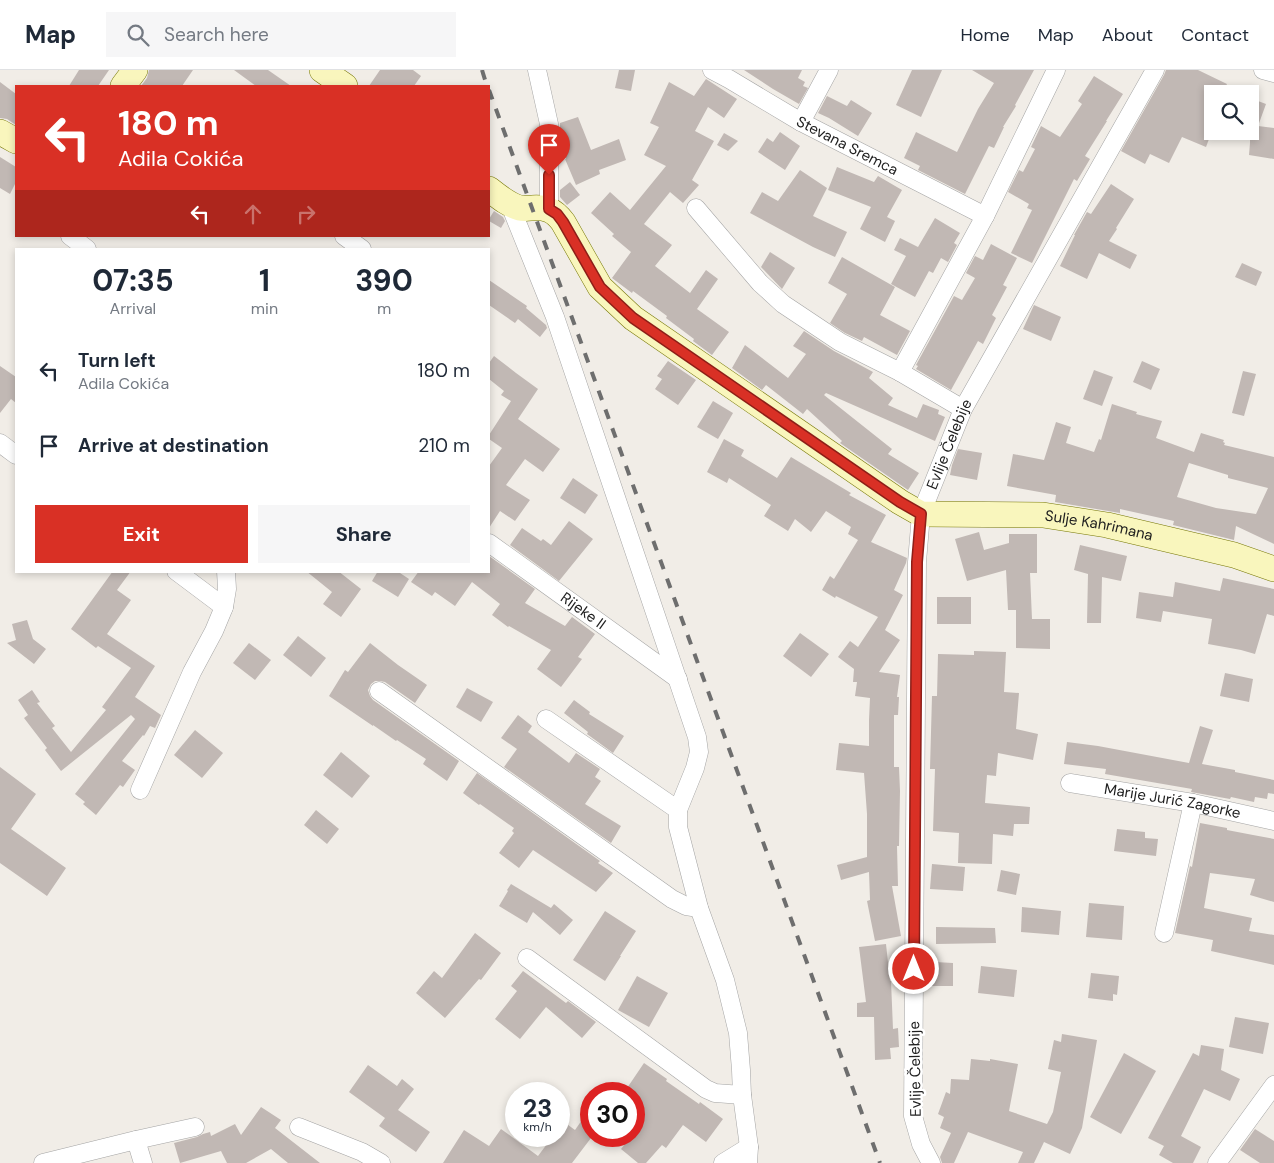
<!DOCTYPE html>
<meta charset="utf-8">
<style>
body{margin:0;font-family:"DM Sans",sans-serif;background:#f6f6f7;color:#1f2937;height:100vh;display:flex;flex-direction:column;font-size:19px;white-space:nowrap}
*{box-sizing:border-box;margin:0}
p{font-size:16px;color:#747a83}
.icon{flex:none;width:28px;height:28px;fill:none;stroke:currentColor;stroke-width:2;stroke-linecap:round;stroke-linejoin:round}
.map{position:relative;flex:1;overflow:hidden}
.side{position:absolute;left:15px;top:178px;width:475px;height:325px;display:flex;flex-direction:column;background:#fff;border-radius:0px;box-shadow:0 2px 8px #0003}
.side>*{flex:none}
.top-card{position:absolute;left:15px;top:15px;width:475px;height:152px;border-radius:0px;box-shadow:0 2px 8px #0003;background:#d93025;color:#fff;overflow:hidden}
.fabs{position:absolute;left:1204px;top:15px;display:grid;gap:10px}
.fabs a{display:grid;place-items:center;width:55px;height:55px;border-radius:0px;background:#fff;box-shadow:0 2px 8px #0003;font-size:25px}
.speed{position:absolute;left:505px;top:1012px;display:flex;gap:10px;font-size:25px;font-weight:700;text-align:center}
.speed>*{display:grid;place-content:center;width:65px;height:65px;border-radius:50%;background:#fff;box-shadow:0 2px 8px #0003;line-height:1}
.speed small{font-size:12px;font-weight:400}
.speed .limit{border:8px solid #d22;background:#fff;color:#111}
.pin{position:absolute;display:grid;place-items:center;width:42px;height:42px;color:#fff;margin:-51px -21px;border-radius:50% 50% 50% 0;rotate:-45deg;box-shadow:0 0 5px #0007}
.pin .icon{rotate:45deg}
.me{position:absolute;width:55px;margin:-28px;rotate:0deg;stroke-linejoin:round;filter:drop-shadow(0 0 4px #0008)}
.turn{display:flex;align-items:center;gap:18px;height:105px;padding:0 20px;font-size:22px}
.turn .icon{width:65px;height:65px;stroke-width:2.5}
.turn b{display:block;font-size:35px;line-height:42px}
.lanes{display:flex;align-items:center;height:48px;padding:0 20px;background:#0003;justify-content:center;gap:25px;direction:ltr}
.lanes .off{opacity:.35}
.eta{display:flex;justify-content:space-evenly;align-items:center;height:85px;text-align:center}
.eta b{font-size:30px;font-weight:700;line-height:35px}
.button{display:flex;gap:10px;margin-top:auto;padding:10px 20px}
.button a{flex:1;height:58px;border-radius:0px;background:#d93025;color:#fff;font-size:20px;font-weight:700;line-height:58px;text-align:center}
.button a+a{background:#f6f6f7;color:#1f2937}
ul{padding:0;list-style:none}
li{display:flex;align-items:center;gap:15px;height:75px;padding:0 20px}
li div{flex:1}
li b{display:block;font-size:19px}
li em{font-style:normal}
header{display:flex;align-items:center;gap:30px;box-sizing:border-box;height:70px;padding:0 25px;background:#fff;border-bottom:1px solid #e0e1e3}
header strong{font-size:24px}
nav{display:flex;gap:28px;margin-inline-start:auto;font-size:18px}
.search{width:350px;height:45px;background:#f6f6f7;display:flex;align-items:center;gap:12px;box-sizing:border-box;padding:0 18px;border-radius:0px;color:#747a83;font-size:19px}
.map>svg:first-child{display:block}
.building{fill:#c1b8b4;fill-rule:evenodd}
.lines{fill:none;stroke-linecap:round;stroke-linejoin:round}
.street-casing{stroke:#a4a4a4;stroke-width:19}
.secondary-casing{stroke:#777807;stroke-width:26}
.street{stroke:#fff;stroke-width:18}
.secondary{stroke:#f9f6bd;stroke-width:25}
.rail{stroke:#6e6e6e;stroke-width:4;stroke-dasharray:10 10;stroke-linecap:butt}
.route-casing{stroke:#8d1f18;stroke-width:12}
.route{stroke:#d93025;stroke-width:9}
.labels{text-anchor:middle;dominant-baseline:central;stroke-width:5;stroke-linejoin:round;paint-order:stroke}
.street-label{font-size:15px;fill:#202020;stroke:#fff}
</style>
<header>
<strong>Map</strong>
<div class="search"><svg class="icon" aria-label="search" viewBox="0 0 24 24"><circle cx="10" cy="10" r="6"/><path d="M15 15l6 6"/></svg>Search here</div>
<nav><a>Home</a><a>Map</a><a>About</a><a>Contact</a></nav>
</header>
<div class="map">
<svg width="1274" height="1093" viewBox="0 0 1274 1093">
<rect width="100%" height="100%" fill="#f1ede7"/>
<g class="building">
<path d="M 79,0 L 109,0 L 98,16 L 69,16 Z"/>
<path d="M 149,0 L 193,0 L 182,16 L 141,16 L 147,8 Z"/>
<path d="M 234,0 L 268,0 L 291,16 L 256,16 Z"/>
<path d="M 380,0 L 413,0 L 421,6 L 414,16 L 369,16 Z"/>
<path d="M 619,0 L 635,0 L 631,21 L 615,18 Z"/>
<path d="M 744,0 L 802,0 L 798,8 L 805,12 L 803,16 L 808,18 L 799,34 L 773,19 Z"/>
<path d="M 912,0 L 942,0 L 921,47 L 896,35 Z"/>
<path d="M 972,0 L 1034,0 L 1015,35 L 1016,36 L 1003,57 L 1004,57 L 994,78 L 989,76 L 965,124 L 918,100 L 920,96 L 904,88 L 916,62 L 957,82 L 978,39 L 994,13 Z"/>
<path d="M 1166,0 L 1198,0 L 1227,14 L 1222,24 L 1212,24 L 1212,61 L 1206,77 L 1182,67 L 1169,93 L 1150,84 L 1145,94 L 1121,81 L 1164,5 Z"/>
<path d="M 1094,6 L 1123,24 L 1106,51 L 1107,51 L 1085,86 L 1090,89 L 1077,111 L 1074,109 L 1032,193 L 1011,183 L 1032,140 L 1027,138 L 1029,134 L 1008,122 L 1019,100 L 1023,102 L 1035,79 L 1031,77 L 1041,56 L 1060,67 L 1082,34 L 1078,31 Z"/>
<path d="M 706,9 L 737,29 L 724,48 L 708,37 L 695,61 L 714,71 L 692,110 L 699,115 L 683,133 L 670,122 L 644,154 L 672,175 L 655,196 L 690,223 L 706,200 L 718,209 L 697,239 L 729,262 L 712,285 L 693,271 L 694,269 L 666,248 L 667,246 L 633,221 L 632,223 L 612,208 L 631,182 L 612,166 L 614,164 L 591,143 L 610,122 L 630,140 L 666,96 L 644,85 L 659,57 L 650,53 L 669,12 L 694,26 Z"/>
<path d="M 0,12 L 16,24 L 16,55 L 7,49 L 0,48 Z"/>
<path d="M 827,26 L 847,36 L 851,30 L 872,43 L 858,66 L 829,48 L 818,43 Z"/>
<path d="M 1250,28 L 1266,34 L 1258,56 L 1274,58 L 1274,89 L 1249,85 L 1250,73 Z"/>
<path d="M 578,47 L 591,80 L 619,69 L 626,90 L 599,100 L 600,104 L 576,115 L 565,89 L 566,89 L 560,69 L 560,53 Z"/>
<path d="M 780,62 L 800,76 L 785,100 L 758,82 L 767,68 L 773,72 Z"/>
<path d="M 724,63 L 738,71 L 728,81 L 717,75 Z"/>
<path d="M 0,87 L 16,97 L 16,112 L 10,124 L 0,118 Z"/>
<path d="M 837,97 L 874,112 L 878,106 L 902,120 L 887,147 L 895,151 L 885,172 L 860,159 L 871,137 L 828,120 Z"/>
<path d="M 800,100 L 827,118 L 813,146 L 847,162 L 835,187 L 813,177 L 750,143 L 762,122 L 778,131 Z"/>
<path d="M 570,112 L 580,125 L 567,135 L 560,127 L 560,120 Z"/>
<path d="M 1111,114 L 1134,129 L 1116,158 L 1117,159 L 1109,171 L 1137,185 L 1130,199 L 1099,183 L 1087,209 L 1060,196 L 1075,165 L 1074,165 L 1087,142 L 1091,144 Z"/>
<path d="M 494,141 L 503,147 L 505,151 L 501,158 L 489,151 L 489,149 Z"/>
<path d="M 935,148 L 960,163 L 954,173 L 957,175 L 948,192 L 941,188 L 933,203 L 929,201 L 915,227 L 891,214 L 906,186 L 894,180 L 900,168 L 918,177 Z"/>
<path d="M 991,174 L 1017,188 L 1003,215 L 1007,217 L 992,245 L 996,248 L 983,274 L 978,271 L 951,320 L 916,299 L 918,296 L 916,295 L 954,226 L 962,230 L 975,208 L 966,203 L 975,186 L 983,190 Z"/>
<path d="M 770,182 L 795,198 L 782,219 L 761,197 Z"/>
<path d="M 842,187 L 895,217 L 880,245 L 910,261 L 897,285 L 864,267 L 862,271 L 845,263 L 830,253 L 847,224 L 828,213 Z"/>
<path d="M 1242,193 L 1262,202 L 1256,216 L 1235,207 Z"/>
<path d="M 489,210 L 527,236 L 526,238 L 546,255 L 547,258 L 540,267 L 518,249 L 515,253 L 489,235 Z"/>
<path d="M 1034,235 L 1061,247 L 1051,271 L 1023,259 Z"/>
<path d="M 804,261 L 834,281 L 873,302 L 869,308 L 893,328 L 888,335 L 917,348 L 923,334 L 939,340 L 938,344 L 945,347 L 935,371 L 826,323 L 824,325 L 892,379 L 888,384 L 919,403 L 908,420 L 840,373 L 842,371 L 807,339 L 803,344 L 766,315 L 762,320 L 732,298 L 745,275 L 788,308 L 806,284 L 793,276 Z"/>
<path d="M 494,286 L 516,303 L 538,319 L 518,349 L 560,379 L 543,402 L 525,389 L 506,415 L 530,430 L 515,451 L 500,441 L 489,458 L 489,396 L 502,378 L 489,369 L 489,365 L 511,331 L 501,325 L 504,321 L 489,309 L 489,293 Z"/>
<path d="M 668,291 L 696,310 L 678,335 L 655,319 L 662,309 L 657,306 Z"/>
<path d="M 1142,291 L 1160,299 L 1151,320 L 1133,312 Z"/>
<path d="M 0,296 L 16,307 L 16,333 L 11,329 L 0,343 Z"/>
<path d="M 1094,300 L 1113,307 L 1102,336 L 1083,329 Z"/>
<path d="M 1243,301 L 1256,304 L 1244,346 L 1232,343 Z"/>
<path d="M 713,331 L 733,343 L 718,369 L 697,357 Z"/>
<path d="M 1112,334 L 1137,342 L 1136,344 L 1162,351 L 1156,368 L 1194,382 L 1201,363 L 1224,370 L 1223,372 L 1225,373 L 1224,375 L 1274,387 L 1274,474 L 1236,456 L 1234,470 L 1230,469 L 1173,455 L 1174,451 L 1120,439 L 1120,443 L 1055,432 L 1056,425 L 1007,416 L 1013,384 L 1044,390 L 1056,352 L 1071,357 L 1066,373 L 1094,382 L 1099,369 L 1101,370 ZM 1189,393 L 1228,405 L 1228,408 L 1268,418 L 1256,444 L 1216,438 L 1177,427 Z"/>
<path d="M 724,369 L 744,380 L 741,386 L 777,408 L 791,387 L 851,423 L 849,425 L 886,445 L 871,472 L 907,488 L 906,493 L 894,520 L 903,525 L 885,560 L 900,570 L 879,602 L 900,605 L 897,627 L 899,627 L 898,645 L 894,645 L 894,697 L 899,697 L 900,721 L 899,776 L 897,776 L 898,816 L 892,816 L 901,866 L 875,871 L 867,831 L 870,830 L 869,802 L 841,810 L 837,795 L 867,787 L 867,744 L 864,703 L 836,700 L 839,673 L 869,676 L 869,650 L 870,628 L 855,626 L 857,612 L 853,612 L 854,599 L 838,587 L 850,571 L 858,577 L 878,547 L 836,526 L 835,528 L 822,520 L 830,506 L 834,509 L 858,470 L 848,464 L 851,457 L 826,441 L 811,462 L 795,449 L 788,461 L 764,446 L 771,435 L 729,408 L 727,413 L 707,402 Z"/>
<path d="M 958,379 L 982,383 L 977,410 L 950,405 L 952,395 Z"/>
<path d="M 573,408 L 598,425 L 585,444 L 560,428 Z"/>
<path d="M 569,451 L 593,469 L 559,511 L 510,475 L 522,458 L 541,471 L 543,469 L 551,475 Z"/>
<path d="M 979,462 L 984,480 L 1009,473 L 1009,464 L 1037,464 L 1037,503 L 1030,503 L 1032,549 L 1050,549 L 1050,579 L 1016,578 L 1016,540 L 1008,540 L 1006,500 L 967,511 L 955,469 Z"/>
<path d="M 1080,475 L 1127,486 L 1121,511 L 1102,507 L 1101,553 L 1087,553 L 1088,504 L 1074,500 Z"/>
<path d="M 489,486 L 535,519 L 525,533 L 565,556 L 572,547 L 595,564 L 578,587 L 582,589 L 561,617 L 537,599 L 551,580 L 509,556 L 508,557 L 492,545 L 500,534 L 472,512 L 455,536 L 435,522 L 432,526 L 411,512 L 419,501 L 489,501 Z"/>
<path d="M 113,501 L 131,501 L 117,520 L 131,530 L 107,564 L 155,596 L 135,627 L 161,645 L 155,658 L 150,656 L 144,666 L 143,665 L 122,691 L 135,700 L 123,717 L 120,715 L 96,745 L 83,734 L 85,732 L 75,724 L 135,649 L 131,645 L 61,701 L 45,680 L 47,678 L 24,648 L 28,645 L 18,630 L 32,620 L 40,632 L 37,633 L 55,656 L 52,658 L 71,682 L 106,640 L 102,637 L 131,598 L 98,576 L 96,578 L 71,559 Z"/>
<path d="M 306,501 L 338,501 L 361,519 L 341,547 L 323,534 L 332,522 Z"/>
<path d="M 378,501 L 397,501 L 409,509 L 398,527 L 372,511 Z"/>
<path d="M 1223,508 L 1274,519 L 1274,546 L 1267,544 L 1255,584 L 1241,580 L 1208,574 L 1212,549 L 1163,541 L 1161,552 L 1136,548 L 1139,522 L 1173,527 L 1175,512 L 1220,521 Z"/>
<rect x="937" y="527" width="34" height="27"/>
<path d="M 27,550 L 33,569 L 46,579 L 34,594 L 7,573 L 16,570 L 12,554 Z"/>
<path d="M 800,563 L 829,584 L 811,607 L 783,586 Z"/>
<path d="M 298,566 L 326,588 L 311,607 L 283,585 Z"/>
<path d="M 249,573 L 271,590 L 255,610 L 233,593 Z"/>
<path d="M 370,573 L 398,595 L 427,615 L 415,633 L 385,612 L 380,611 L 375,611 L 371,614 L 368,620 L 370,626 L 373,630 L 459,691 L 447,711 L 423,694 L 426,689 L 397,670 L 396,671 L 373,655 L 373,656 L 329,626 L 345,600 L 348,602 Z"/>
<path d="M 974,581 L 1006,582 L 1004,622 L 1019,623 L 1016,659 L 1038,664 L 1033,690 L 998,683 L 996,706 L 987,705 L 985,733 L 1030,737 L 1029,754 L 1014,754 L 1013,766 L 993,764 L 992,794 L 958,793 L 959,763 L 933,761 L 935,699 L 930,699 L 932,626 L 937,626 L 938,584 L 974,585 Z"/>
<path d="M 1225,603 L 1253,609 L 1249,632 L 1220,626 Z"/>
<path d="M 467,618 L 493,632 L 481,652 L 456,637 Z"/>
<path d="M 574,630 L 590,642 L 589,644 L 624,666 L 613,683 L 587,664 L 588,662 L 564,643 Z"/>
<path d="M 518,645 L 532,656 L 528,662 L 569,693 L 576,683 L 600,699 L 595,707 L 601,711 L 585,734 L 621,756 L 611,773 L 504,697 L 517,679 L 501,668 Z"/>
<path d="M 1200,656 L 1213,660 L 1202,694 L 1235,700 L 1235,702 L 1274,710 L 1274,724 L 1268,723 L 1267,729 L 1255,727 L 1254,732 L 1231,727 L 1230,729 L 1191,722 L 1192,719 L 1105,704 L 1106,699 L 1064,694 L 1067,672 L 1098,676 L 1189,693 Z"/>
<path d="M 195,660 L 223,683 L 202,708 L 174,685 Z"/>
<path d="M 341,682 L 370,706 L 352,728 L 323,705 Z"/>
<path d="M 0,697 L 36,724 L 11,759 L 66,798 L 47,826 L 0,793 Z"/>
<path d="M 477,703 L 600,791 L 598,793 L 613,803 L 596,822 L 533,780 L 519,798 L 499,783 L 514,763 L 512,761 L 514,758 L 480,734 L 479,735 L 463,723 Z"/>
<path d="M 316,740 L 339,759 L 327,774 L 304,755 Z"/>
<path d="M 1200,753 L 1227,758 L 1227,760 L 1253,765 L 1274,769 L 1274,832 L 1250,825 L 1255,809 L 1210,803 L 1204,838 L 1252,848 L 1249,861 L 1274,865 L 1274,895 L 1211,881 L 1213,870 L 1175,863 L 1190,796 L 1192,797 Z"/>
<path d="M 1117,759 L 1145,762 L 1145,768 L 1158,769 L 1156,786 L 1114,781 Z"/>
<path d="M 932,794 L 965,797 L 963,821 L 930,819 Z"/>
<path d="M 1001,800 L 1020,804 L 1016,825 L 997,821 Z"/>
<path d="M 511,814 L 551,838 L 554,834 L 573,850 L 560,865 L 533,842 L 527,853 L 499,836 L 508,821 L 507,820 Z"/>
<path d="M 1089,833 L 1124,836 L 1122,870 L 1086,867 Z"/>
<path d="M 1022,837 L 1061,841 L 1059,865 L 1021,862 Z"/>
<path d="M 605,841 L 636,861 L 620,886 L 621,886 L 605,911 L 573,890 Z"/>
<path d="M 936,857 L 995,858 L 996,873 L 936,874 Z"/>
<path d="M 475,863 L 501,883 L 481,910 L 479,909 L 445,948 L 416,923 L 434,901 L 442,908 Z"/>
<path d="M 886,874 L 890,911 L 891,911 L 893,959 L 898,958 L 899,977 L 890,978 L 891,989 L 875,990 L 874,947 L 857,947 L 857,933 L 866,932 L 859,877 Z"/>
<path d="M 935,892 L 953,893 L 953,916 L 930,916 L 929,894 L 935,894 Z"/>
<path d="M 981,896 L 1017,900 L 1014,927 L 978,923 Z"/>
<path d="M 523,901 L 566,933 L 568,931 L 596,952 L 582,968 L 546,937 L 520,969 L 495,949 L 517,921 L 511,916 Z"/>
<path d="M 1091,903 L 1119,906 L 1117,925 L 1113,924 L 1113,931 L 1088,928 Z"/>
<path d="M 637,906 L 668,923 L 649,957 L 618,940 Z"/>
<path d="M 1235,947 L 1269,953 L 1263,984 L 1229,977 Z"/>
<path d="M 1062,964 L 1097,970 L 1082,1058 L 1070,1084 L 1044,1072 L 1034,1093 L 1018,1093 L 1023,1082 L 968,1062 L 954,1093 L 942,1093 L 940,1087 L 951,1063 L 940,1058 L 944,1047 L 938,1044 L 946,1022 L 950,1024 L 951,1009 L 969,1010 L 971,989 L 990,991 L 990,989 L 1018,994 L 1009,1041 L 1047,1054 L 1053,1042 L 1061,1002 L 1048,999 L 1054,970 L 1061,972 Z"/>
<path d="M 1201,975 L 1224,979 L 1221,1000 L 1240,1009 L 1230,1031 L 1204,1019 L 1181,1066 L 1201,1077 L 1193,1093 L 1173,1093 L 1159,1085 L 1164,1076 L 1148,1068 L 1193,983 L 1199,986 Z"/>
<path d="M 1124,983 L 1156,1001 L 1121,1064 L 1090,1047 Z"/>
<path d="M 644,993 L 667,1009 L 666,1011 L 699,1034 L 700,1032 L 723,1049 L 706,1072 L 683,1055 L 666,1078 L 662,1075 L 646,1093 L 638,1093 L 621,1079 L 632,1066 L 634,1066 L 634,1024 L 623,1024 Z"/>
<path d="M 368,995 L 397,1016 L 402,1009 L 414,1019 L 398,1040 L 430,1062 L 416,1082 L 379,1056 L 385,1048 L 349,1022 Z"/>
<path d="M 261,1037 L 281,1050 L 275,1058 L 320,1093 L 288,1093 L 271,1079 L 246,1093 L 227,1093 L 221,1081 L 180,1093 L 174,1073 L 197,1067 L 203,1064 L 210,1062 L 211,1066 L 235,1054 L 241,1065 Z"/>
<path d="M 591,1037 L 591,1068 L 572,1093 L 443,1093 L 464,1060 L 489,1076 L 501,1059 L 538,1086 L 553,1066 L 559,1066 L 559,1059 L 564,1052 L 575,1060 Z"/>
<path d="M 1255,1059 L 1274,1071 L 1274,1093 L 1260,1093 L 1240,1080 Z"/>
</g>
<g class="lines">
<defs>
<g id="street">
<path d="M 537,0 L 549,54 L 549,139"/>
<path id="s1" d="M 712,0 L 729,9 L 801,52 L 985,146"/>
<path d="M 1263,0 L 1274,3"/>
<path d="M 801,52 L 829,0"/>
<path d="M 510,135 L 555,247 L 697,667 L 699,682 L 695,698 L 678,740 L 678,757 L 699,838 L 725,910 L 738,963 L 741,1000 L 742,1025 L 749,1077 L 748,1093"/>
<path d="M 696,138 L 760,213 L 783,234 L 840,272 L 900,302 L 985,146 L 1056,0"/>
<path d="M 70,166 L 87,179"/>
<path d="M 344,166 L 362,179"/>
<path d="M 900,302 L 963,339"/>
<path d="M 0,373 L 16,385"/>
<path id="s2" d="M 489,473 L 678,609"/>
<path d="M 176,501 L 224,537"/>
<path d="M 379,621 L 672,829 L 686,836 L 699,838"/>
<path d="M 546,649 L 678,740"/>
<path id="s3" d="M 1070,713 L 1193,733 L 1274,751"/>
<path d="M 140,720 L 192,602 L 214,561 L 224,537 L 227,519 L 226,501"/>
<path d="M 1164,863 L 1193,733"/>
<path d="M 527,888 L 706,1019 L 715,1023 L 742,1025"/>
<path d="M 299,1057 L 362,1082 L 381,1093"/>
<path d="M 136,1070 L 143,1093"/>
<path d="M 43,1093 L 136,1070 L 195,1057"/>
<path d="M 723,1093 L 749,1077"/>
<path id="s4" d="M 931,1093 L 921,1074 L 913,1046 L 917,492 L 921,444 L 963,339 L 1155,0"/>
<path d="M 1217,1093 L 1274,1015"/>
</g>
<g id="secondary">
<path d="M 322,0 L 345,16"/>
<path d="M 123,16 L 135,0"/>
<path d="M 0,62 L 16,71"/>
<path id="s5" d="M 489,119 C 498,126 508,135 520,138 C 524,139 527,138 532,138 C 546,137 554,140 563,152 L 600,217 L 633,248 L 900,432 L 921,444 L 1043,445 L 1107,455 L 1234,485 L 1274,499"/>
</g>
</defs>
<use href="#street" class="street-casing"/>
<use href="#secondary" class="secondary-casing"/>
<use href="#street" class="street"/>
<use href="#secondary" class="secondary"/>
<g class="rail">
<path d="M 482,0 L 487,16"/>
<path d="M 489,20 L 880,1093"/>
</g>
</g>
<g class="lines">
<defs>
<path id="route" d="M 549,105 L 549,139 L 557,144 L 563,152 L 600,217 L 633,248 L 900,432 L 921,444 L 917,492 L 914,899"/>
</defs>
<use href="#route" class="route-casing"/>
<use href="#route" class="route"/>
</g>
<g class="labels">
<g class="street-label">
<text stroke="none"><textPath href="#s1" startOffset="155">Stevana Sremca</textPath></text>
<text stroke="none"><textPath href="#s4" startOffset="728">Evlije Čelebije</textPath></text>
<text stroke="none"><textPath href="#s5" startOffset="732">Sulje Kahrimana</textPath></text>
<text stroke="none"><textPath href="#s2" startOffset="116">Rijeke II</textPath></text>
<text stroke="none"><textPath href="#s3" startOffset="104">Marije Jurić Zagorke</textPath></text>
<text transform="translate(915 999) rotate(-91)">Evlije Čelebije</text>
</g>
</g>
</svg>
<div class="fabs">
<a><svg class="icon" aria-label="search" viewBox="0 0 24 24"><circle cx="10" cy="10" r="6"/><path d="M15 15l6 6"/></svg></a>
</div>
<div class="speed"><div>23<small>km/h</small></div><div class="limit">30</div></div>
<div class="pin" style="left:549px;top:105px;background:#d93025"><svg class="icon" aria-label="arrive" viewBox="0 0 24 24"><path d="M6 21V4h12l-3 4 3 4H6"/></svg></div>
<svg class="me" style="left:914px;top:899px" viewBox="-20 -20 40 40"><circle r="17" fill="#d93025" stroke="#fff" stroke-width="3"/><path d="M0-11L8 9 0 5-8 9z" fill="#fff"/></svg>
<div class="top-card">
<div class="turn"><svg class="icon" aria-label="left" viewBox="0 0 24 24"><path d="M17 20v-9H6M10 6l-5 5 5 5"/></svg><div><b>180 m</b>Adila Cokića</div></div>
<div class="lanes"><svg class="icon" aria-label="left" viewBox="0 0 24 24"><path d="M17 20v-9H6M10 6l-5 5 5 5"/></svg><svg class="icon off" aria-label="ahead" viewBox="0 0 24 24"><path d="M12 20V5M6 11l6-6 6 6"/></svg><svg class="icon off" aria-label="right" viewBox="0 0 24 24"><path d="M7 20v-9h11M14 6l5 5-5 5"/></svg></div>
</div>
<section class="side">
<div class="eta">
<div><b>07:35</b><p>Arrival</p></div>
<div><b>1</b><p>min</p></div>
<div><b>390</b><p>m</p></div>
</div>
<ul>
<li><svg class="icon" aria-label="left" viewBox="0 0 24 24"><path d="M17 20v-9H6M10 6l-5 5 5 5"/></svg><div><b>Turn left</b><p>Adila Cokića</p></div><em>180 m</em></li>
<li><svg class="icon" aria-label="arrive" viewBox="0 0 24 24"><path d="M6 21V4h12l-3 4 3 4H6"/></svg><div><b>Arrive at destination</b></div><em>210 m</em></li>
</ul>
<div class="button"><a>Exit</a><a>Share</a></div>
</section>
</div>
